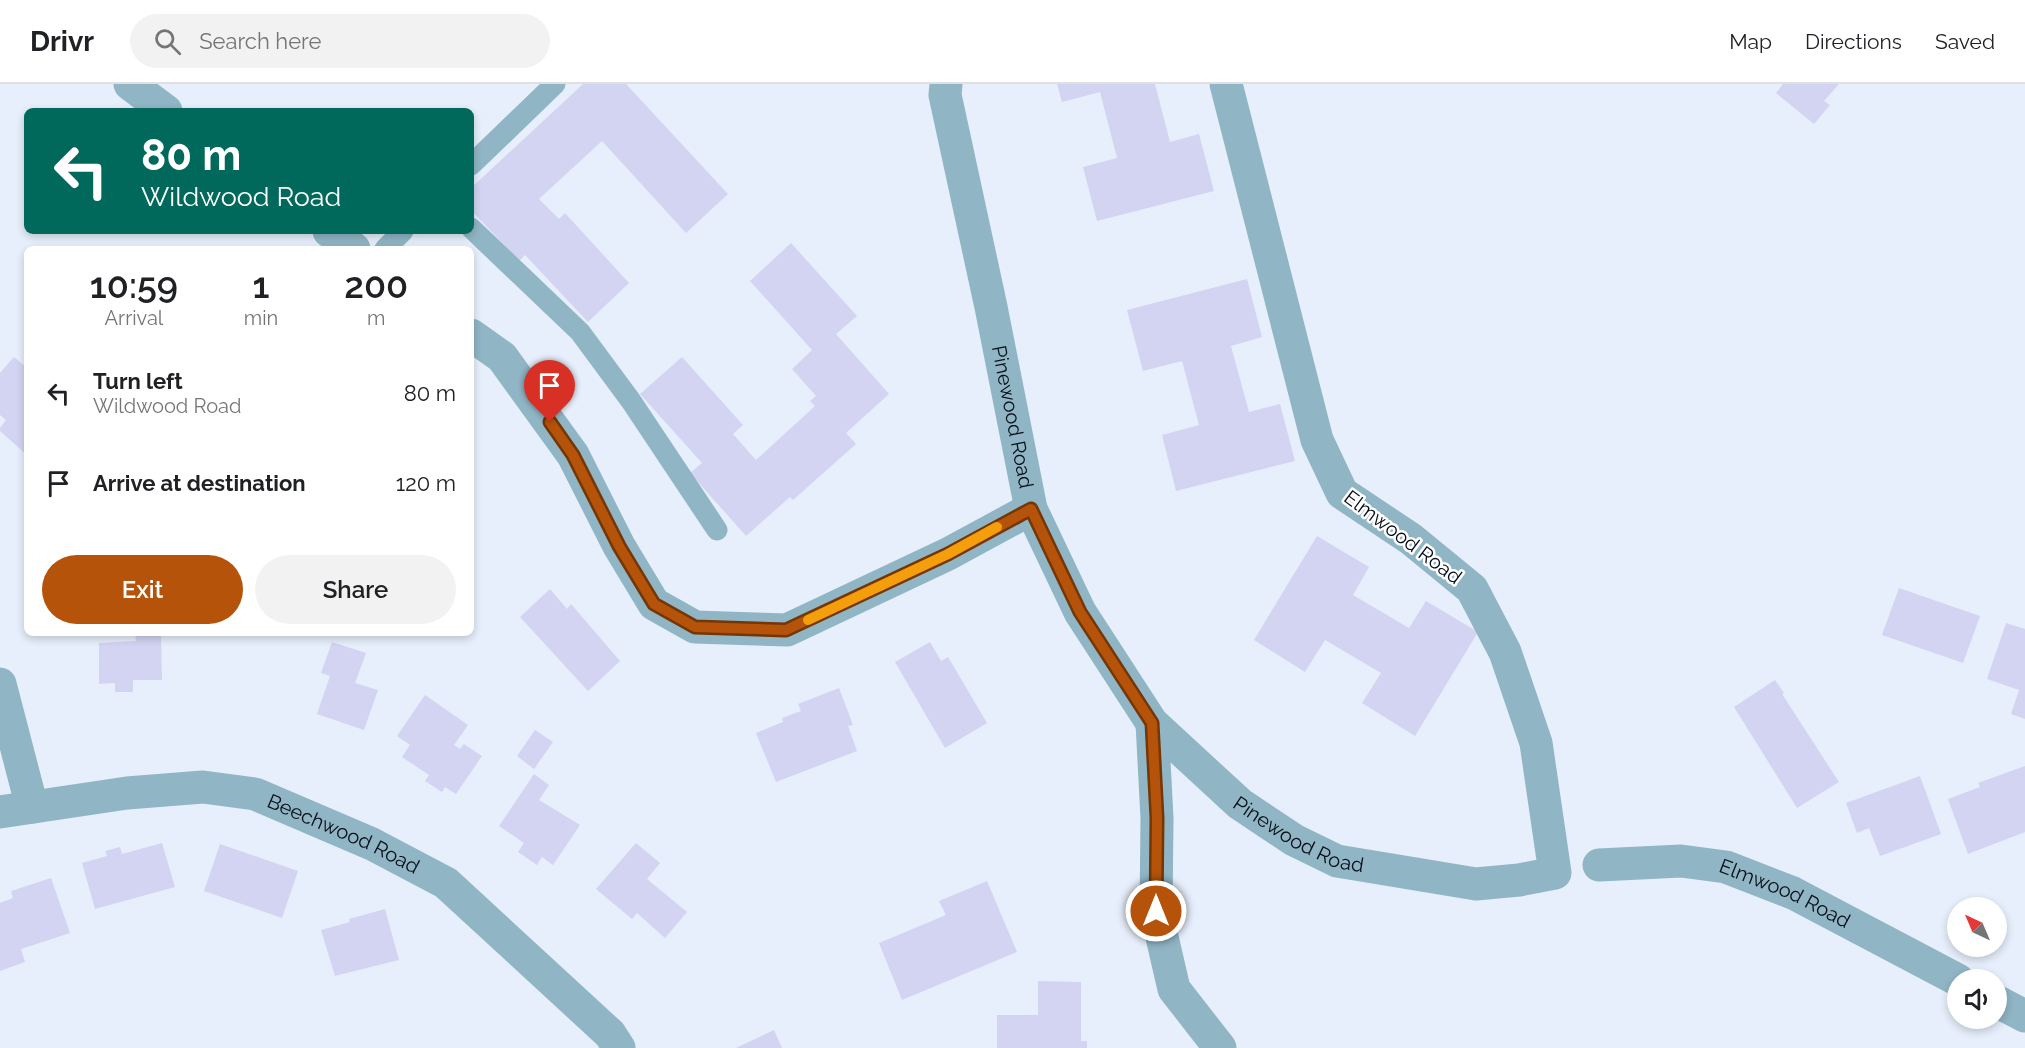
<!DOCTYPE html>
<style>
body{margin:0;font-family:Raleway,sans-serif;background:#f2f2f2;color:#202124;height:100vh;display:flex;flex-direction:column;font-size:22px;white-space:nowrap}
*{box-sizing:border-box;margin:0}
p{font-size:20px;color:#757577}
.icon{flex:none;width:33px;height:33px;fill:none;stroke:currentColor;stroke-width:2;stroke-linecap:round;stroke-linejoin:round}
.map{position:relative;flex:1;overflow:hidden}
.sheet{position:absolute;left:24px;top:162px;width:450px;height:390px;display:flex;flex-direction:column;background:#fff;border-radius:9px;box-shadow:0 3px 9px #0003}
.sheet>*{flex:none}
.top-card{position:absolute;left:24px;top:24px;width:450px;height:126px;border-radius:9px;box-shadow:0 3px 9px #0003;background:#00695c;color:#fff;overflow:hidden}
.needle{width:39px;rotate:316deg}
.controls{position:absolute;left:1947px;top:813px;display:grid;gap:12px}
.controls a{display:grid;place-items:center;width:60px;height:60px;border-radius:50%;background:#fff;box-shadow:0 3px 9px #0003;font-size:30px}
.pin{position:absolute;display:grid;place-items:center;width:51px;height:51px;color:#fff;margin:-62px -26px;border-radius:50% 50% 50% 0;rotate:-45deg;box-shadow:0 0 6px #0007}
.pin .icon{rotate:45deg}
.me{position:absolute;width:66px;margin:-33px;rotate:0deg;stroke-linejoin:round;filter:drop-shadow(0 0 4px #0008)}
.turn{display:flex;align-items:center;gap:21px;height:126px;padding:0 18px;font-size:27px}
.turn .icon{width:78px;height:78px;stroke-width:2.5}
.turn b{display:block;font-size:42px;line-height:51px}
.eta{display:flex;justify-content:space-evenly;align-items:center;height:102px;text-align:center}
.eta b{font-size:36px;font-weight:600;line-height:42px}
.button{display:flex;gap:12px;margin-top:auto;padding:12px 18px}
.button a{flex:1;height:69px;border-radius:36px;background:#b45309;color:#fff;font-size:24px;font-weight:600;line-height:69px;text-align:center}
.button a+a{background:#f2f2f2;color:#202124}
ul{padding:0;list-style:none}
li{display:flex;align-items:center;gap:18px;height:90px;padding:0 18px}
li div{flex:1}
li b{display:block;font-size:22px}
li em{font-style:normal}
header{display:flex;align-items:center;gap:36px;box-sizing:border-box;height:84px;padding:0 30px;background:#fff;border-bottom:2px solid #e0e0e0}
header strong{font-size:28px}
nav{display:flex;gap:33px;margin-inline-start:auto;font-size:21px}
.search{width:420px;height:54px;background:#f2f2f2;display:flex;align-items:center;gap:15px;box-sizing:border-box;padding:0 21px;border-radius:33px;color:#757577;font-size:22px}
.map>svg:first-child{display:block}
.building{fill:#d3d4f2}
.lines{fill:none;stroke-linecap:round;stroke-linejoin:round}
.lane{stroke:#90b5c5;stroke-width:21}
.street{stroke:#90b5c5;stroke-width:33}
.route-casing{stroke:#753606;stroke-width:15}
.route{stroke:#b45309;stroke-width:10}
.slow{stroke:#f59e0b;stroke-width:10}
.labels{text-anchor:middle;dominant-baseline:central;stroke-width:5;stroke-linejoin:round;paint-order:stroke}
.street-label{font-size:20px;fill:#060d16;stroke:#fff}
</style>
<header>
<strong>Drivr</strong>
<div class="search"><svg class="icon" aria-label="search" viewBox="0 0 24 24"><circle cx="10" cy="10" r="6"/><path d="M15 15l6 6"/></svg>Search here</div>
<nav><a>Map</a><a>Directions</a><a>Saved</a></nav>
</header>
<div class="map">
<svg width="2025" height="964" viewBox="0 0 2025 964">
<rect width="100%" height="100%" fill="#e6effb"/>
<g class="building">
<path d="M 583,0 L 626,0 L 728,110 L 686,149 L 602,57 L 539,115 L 559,135 L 565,129 L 629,199 L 588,238 L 525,171 L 519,177 L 471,126 L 471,104 Z"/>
<path d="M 1057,0 L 1155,0 L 1170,58 L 1199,50 L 1214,107 L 1097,137 L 1083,83 L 1117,74 L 1100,8 L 1062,18 Z"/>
<path d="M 1783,0 L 1839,0 L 1824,17 L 1830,21 L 1814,40 L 1776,9 Z"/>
<path d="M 791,159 L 857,232 L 836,250 L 889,310 L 846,349 L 856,360 L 793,416 L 790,413 L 746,452 L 690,389 L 702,379 L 640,310 L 682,273 L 743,341 L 733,350 L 756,376 L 815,322 L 810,317 L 816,312 L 792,285 L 812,266 L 750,197 Z"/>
<path d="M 1247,195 L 1262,253 L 1231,262 L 1249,328 L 1280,320 L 1295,377 L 1176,407 L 1162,351 L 1199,341 L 1182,277 L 1143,287 L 1127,226 Z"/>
<path d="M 14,273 L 27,284 L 27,371 L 0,347 L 0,344 L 6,336 L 0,331 L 0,289 Z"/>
<path d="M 1317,452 L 1369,483 L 1353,511 L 1409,544 L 1426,517 L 1478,548 L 1415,652 L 1362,619 L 1381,589 L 1325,556 L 1305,588 L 1254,556 Z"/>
<path d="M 1899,504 L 1980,532 L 1963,579 L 1882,551 Z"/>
<path d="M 550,505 L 567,525 L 571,520 L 620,577 L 588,607 L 520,533 Z"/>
<path d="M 2006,539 L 2025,545 L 2025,635 L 2011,630 L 2019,606 L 1987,595 Z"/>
<path d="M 161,549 L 162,596 L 133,596 L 133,608 L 115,608 L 115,599 L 99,600 L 99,559 L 136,557 L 135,550 Z"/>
<path d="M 332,558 L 366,569 L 355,599 L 378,606 L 364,646 L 317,630 L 330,592 L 321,589 Z"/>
<path d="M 930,558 L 941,577 L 948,573 L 987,639 L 945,664 L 895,578 Z"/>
<path d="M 1775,596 L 1784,609 L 1782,610 L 1839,698 L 1797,724 L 1734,623 Z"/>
<path d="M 839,604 L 853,641 L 848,642 L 857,667 L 776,698 L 756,649 L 783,638 L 782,634 L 801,627 L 798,620 Z"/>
<path d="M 425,611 L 468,641 L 454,661 L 460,665 L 464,660 L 482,672 L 456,710 L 445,703 L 442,708 L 425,697 L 429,691 L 402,673 L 410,661 L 397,652 Z"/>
<path d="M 535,646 L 553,658 L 534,685 L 517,672 Z"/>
<path d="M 2025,682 L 2025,748 L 1968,770 L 1948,715 L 1980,703 L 1978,699 Z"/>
<path d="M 534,690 L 549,701 L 539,716 L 580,741 L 553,781 L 542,773 L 537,781 L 518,768 L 524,759 L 499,742 Z"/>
<path d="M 1920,692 L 1941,750 L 1880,772 L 1869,744 L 1857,749 L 1846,719 Z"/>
<path d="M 162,759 L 175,803 L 95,825 L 82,779 L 107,772 L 105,767 L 120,763 L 122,770 Z"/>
<path d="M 636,759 L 660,779 L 647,795 L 687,828 L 665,854 L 637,829 L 632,835 L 596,805 Z"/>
<path d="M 220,760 L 298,787 L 282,834 L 204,807 Z"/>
<path d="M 51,794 L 70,849 L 21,865 L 25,878 L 0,887 L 0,819 L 13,814 L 11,807 Z"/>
<path d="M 987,797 L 1017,868 L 902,916 L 879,859 L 946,831 L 939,817 Z"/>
<path d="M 385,825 L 399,876 L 335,892 L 321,846 L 350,838 L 349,835 Z"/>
<path d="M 1038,897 L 1081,898 L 1081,957 L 1087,957 L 1087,964 L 997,964 L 997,931 L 1038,931 Z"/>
<path d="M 774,946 L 782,964 L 736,964 Z"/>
</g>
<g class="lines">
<g class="lane">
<path d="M 471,81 L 555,0"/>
<path d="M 471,144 L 580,248 L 631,317 L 717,446"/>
<path d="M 385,165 L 403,147"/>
</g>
<g class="street">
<path d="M 130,0 L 166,27"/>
<path id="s1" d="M 946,0 L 945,11 L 991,223 L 1031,425 L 1080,528 L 1152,639 L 1240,720 L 1294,756 L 1337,777 L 1476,800 L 1519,796 L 1555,789 L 1536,659 L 1505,568 L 1472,505 L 1411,455 L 1342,409 L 1317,356 L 1226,0"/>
<path d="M 329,147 L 354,165"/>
<path d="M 471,251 L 502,273 L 573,371 L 619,462 L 654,520 L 695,543 L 787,546 L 948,470 L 1031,425"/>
<path d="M 0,600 L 32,723"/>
<path d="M 1152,639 L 1157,734 L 1156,827 L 1174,905 L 1220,964"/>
<path id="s2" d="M 0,728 L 127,709 L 203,703 L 255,710 L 372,760 L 446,799 L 610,950 L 619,964"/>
<path id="s3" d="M 1599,781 L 1681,777 L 1726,783 L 1793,809 L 1958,896"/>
<path d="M 1996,917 L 2025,932"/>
</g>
</g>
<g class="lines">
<defs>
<path id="route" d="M 550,338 L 573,371 L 619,462 L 654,520 L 695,543 L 786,546 L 948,470 L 1031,425 L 1080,528 L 1152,639 L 1157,734 L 1156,827"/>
</defs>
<use href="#route" class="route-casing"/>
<use href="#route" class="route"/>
<path class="slow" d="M 808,536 L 948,470 L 997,443"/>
</g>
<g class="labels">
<g class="street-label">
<text stroke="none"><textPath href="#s1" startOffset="340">Pinewood Road</textPath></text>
<text transform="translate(1403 453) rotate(37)">Elmwood Road</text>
<text stroke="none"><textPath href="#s1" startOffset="867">Pinewood Road</textPath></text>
<text stroke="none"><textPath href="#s2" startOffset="354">Beechwood Road</textPath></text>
<text stroke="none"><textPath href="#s3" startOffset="192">Elmwood Road</textPath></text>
</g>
</g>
</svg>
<div class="controls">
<a><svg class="needle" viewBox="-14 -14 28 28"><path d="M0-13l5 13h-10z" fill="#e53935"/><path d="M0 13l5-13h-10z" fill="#757577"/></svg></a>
<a><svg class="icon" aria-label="sound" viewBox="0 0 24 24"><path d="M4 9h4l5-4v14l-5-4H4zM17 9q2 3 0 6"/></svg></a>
</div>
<div class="pin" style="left:550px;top:338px;background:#d93025"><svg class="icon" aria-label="arrive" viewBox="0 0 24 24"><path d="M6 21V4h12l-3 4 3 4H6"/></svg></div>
<svg class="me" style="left:1156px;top:827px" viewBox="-20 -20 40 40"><circle r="17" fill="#b45309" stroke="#fff" stroke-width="3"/><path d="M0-11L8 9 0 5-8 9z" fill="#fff"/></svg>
<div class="top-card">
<div class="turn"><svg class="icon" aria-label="left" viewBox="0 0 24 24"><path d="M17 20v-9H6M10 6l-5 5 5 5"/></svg><div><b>80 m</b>Wildwood Road</div></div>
</div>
<section class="sheet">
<div class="eta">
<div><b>10:59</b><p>Arrival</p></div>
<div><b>1</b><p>min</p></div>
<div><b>200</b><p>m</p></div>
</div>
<ul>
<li><svg class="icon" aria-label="left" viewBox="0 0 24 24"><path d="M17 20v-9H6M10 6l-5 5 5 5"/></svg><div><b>Turn left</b><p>Wildwood Road</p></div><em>80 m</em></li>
<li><svg class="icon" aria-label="arrive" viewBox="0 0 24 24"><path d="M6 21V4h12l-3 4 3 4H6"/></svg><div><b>Arrive at destination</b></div><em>120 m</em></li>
</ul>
<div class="button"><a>Exit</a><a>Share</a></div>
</section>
</div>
